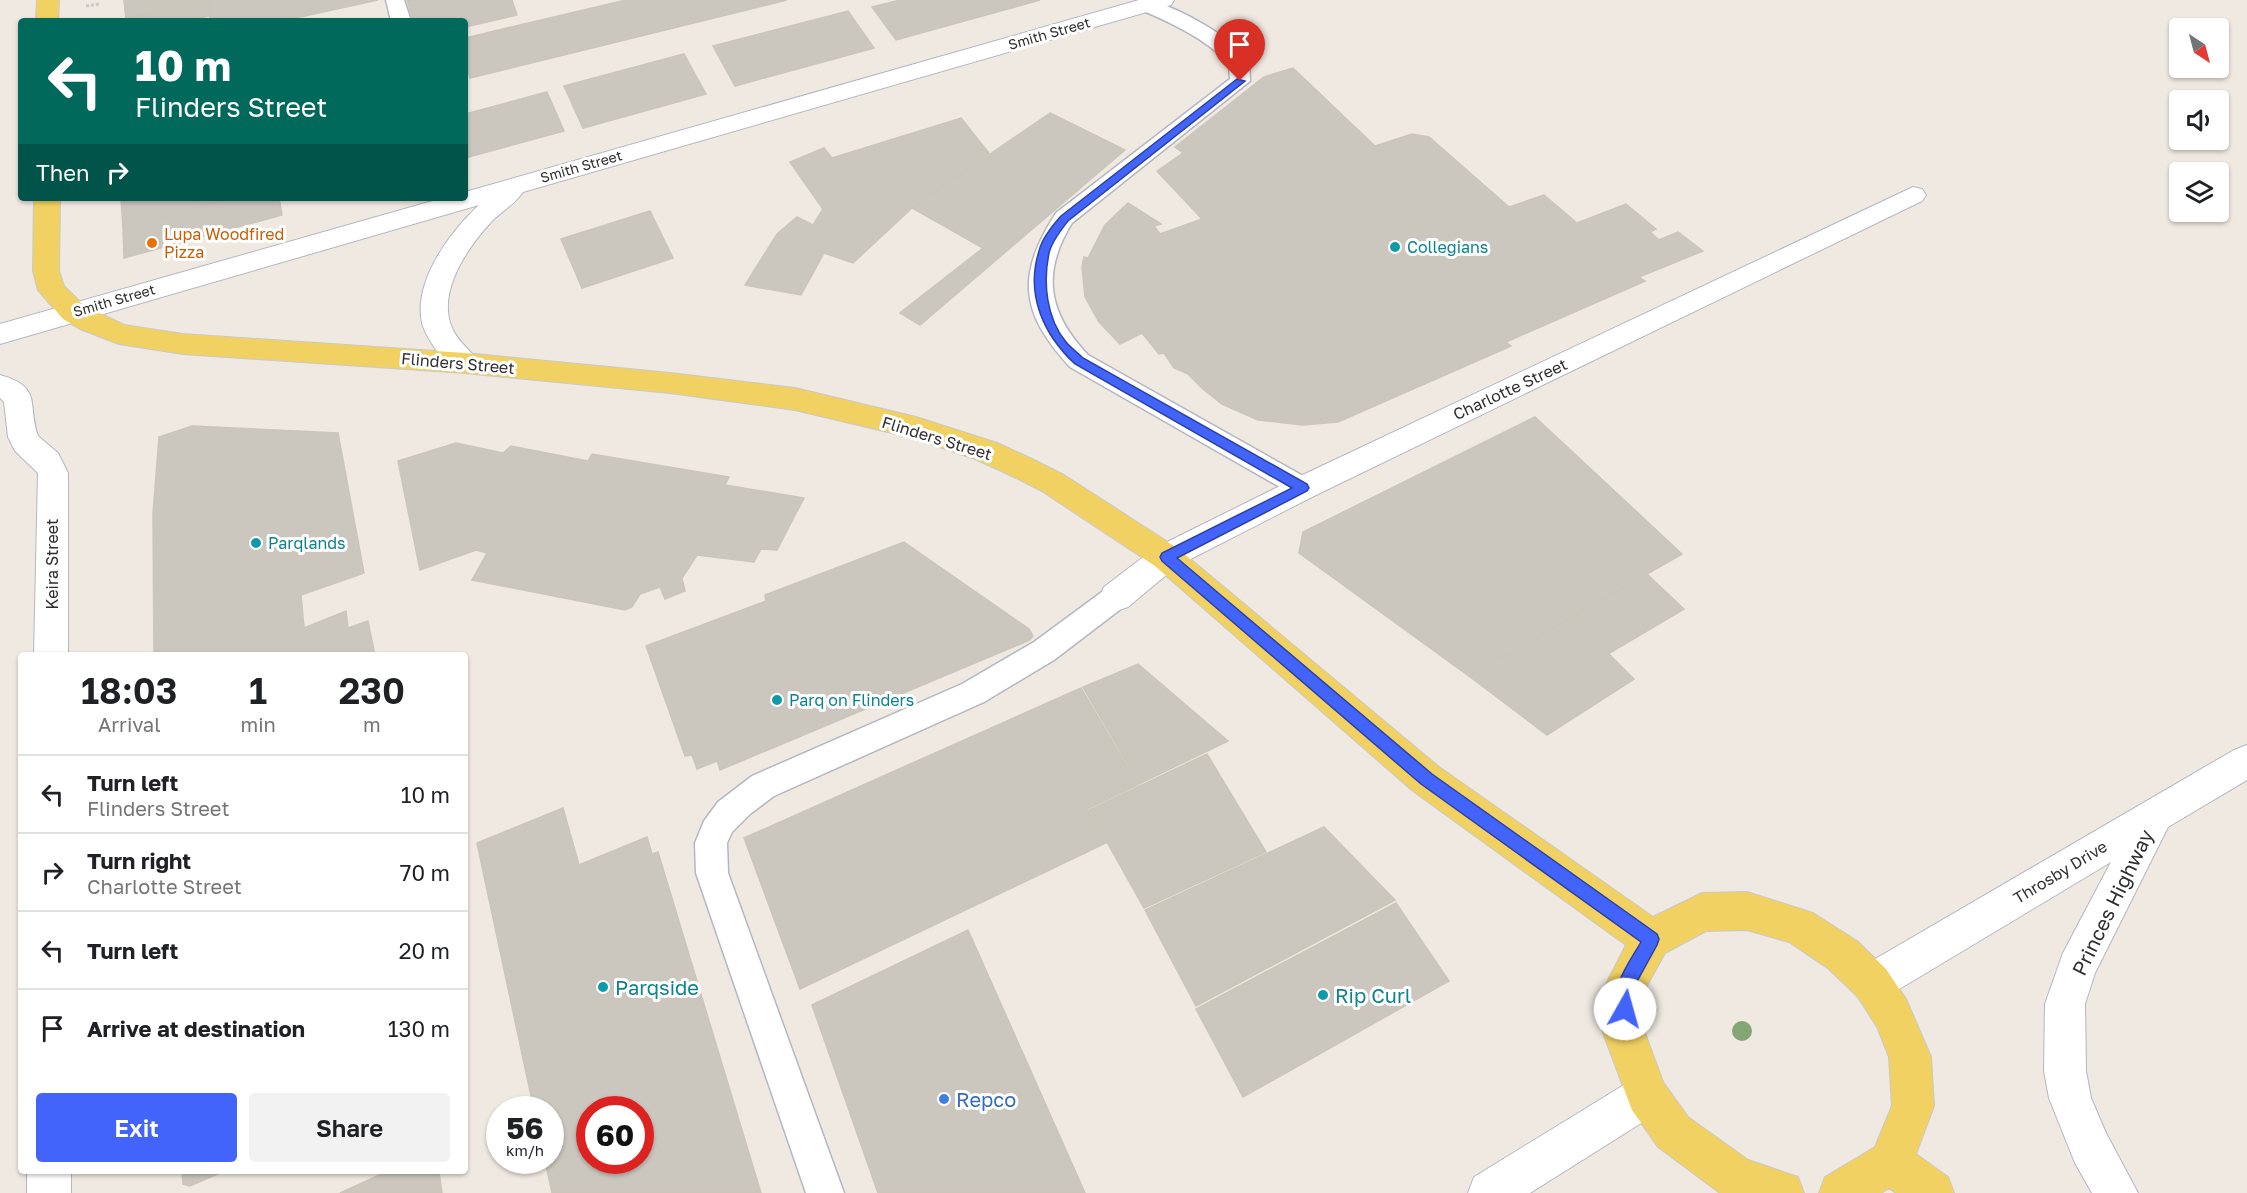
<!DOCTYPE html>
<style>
body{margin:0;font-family:"Golos Text",sans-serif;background:#f2f2f2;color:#202124;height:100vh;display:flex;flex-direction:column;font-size:22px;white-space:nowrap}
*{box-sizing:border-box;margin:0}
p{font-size:20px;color:#757577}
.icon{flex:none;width:33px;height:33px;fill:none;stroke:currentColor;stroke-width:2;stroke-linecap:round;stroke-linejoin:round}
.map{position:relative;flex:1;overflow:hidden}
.details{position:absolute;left:18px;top:652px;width:450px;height:522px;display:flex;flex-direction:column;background:#fff;border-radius:6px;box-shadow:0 2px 4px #0004}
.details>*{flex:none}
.guide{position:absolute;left:18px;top:18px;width:450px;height:183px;border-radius:6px;box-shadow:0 2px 4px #0004;background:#00695c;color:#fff;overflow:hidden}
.needle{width:39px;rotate:144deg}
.controls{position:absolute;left:2169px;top:18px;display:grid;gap:12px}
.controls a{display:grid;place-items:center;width:60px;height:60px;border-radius:6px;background:#fff;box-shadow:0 2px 4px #0004;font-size:30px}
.speed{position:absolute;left:486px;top:1096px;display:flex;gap:12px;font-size:30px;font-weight:700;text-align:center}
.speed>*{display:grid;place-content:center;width:78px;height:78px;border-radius:50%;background:#fff;box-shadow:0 2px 4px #0004;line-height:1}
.speed small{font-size:15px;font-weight:400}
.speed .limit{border:9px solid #d22;background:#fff;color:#111}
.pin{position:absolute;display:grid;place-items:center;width:51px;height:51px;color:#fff;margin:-62px -26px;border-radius:50% 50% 50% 0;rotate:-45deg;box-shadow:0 0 6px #0007}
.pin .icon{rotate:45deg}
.me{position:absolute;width:66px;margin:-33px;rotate:7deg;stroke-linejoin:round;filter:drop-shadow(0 0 4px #0008)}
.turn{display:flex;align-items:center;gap:21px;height:126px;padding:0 18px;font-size:27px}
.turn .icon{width:78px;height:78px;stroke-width:2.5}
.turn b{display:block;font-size:42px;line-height:51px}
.then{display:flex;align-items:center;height:57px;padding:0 18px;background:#0003;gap:12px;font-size:22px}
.eta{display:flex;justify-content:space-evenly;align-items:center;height:102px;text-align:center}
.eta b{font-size:36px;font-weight:600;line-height:42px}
.button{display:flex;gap:12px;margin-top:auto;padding:12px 18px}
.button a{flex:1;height:69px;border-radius:6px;background:#4264fb;color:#fff;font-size:24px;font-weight:600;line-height:69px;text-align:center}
.button a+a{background:#f2f2f2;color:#202124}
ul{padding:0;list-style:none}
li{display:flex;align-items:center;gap:18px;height:78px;padding:0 18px;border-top:2px solid #e0e0e0}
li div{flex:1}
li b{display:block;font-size:22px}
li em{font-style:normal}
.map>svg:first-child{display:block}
.building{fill:#cbc7bf;stroke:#cbc5ba;stroke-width:1.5;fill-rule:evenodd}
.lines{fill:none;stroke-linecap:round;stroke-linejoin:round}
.lane-casing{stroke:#b4b7c1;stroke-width:3}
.street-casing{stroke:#b4b7c1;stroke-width:2}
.secondary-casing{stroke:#b4b7c1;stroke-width:2}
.primary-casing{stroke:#c9c9c9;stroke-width:2}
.path{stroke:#c9c9c9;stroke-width:3;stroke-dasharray:3 2;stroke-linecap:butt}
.lane{fill:#fff;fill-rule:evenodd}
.street{fill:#fff;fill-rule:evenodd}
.secondary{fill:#fff;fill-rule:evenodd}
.primary{fill:#f2d163;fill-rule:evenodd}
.tree{fill:#84a574}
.route{fill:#4264fb;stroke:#2b41a3;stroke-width:1.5}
.food-dot{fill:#e8710a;stroke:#fff;stroke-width:2}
.culture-dot{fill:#0f9aa8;stroke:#fff;stroke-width:2}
.shop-dot{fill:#3f7fe0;stroke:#fff;stroke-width:2}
.labels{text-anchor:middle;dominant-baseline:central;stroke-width:6;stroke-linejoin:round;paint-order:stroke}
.far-street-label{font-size:14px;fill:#2e2e2e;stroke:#fff}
.food-label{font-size:16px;fill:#c56008;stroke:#fff;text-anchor:start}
.culture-label{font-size:16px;fill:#0d838f;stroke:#fff;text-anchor:start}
.street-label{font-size:16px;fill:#2e2e2e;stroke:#fff}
.near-street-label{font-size:20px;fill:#2e2e2e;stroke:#fff}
.near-culture-label{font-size:20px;fill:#0d838f;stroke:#fff;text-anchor:start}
.near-shop-label{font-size:20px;fill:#366cbe;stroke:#fff;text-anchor:start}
</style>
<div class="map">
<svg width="2247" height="1193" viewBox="0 0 2247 1193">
<rect width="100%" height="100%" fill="#efe9e1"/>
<g class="building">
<path d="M 124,0 L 213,0 L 126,19 Z"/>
<path d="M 208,0 L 378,0 L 282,21 L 210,21 Z"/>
<path d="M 407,0 L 512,0 L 517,15 L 465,27 L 465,21 L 413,21 Z"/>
<path d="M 626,0 L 787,0 L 470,78 L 465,59 L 465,38 Z"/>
<path d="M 900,0 L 1040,0 L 896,40 L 872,7 Z"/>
<path d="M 209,2 L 210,16 L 186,21 L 120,21 Z"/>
<path d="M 848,11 L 874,48 L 735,86 L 713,46 Z"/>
<path d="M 684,54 L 706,94 L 583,128 L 564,86 Z"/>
<path d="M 1293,68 L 1375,146 L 1412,134 L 1429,137 L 1509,207 L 1544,195 L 1577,223 L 1626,204 L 1656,229 L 1650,232 L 1659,240 L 1678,232 L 1703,251 L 1639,277 L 1645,281 L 1506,342 L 1511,346 L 1338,422 L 1302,425 L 1258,420 L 1222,404 L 1204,390 L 1188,374 L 1174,368 L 1164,353 L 1159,354 L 1142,333 L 1120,344 L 1099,322 L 1085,297 L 1082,267 L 1084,257 L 1088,258 L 1105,225 L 1128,203 L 1161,224 L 1154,226 L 1160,234 L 1202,219 L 1157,171 L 1183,153 L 1175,147 L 1264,77 Z"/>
<path d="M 547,92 L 564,131 L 465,158 L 465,114 Z"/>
<path d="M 1050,113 L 1125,150 L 920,325 L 900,313 L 983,248 L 912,208 Z"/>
<path d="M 961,118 L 989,153 L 912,208 L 853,263 L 824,253 L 801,295 L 745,285 L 777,234 L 797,217 L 813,225 L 823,209 L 790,162 L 824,148 L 832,158 Z"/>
<path d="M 124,198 L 234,198 L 123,227 L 121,199 Z"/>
<path d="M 234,198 L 279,198 L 282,215 L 124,258 L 123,227 Z"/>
<path d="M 650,211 L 673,258 L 582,288 L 561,239 Z"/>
<path d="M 1535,417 L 1682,554 L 1469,676 L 1299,553 L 1303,532 Z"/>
<path d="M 192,426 L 338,433 L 364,573 L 301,595 L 304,628 L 346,611 L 348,628 L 368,621 L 375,656 L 154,656 L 153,514 L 159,437 Z"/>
<path d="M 456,443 L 503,453 L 511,446 L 588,461 L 592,454 L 729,477 L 725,485 L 804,498 L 777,550 L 761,549 L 754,562 L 697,555 L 682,578 L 685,591 L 665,599 L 660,587 L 640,594 L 632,607 L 625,610 L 472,580 L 487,553 L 476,550 L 420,570 L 398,461 Z"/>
<path d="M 904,542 L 1029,629 L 1033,636 L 1030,640 L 720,770 L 717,761 L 697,769 L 692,755 L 685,756 L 646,646 L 766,601 L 765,595 Z"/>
<path d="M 1647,574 L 1684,609 L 1608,654 L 1572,617 Z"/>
<path d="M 1572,617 L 1634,679 L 1547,735 L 1469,676 Z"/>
<path d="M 1138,664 L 1228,741 L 1139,784 L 1083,687 Z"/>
<path d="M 1081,688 L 1138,785 L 1087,809 L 1106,843 L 800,989 L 744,838 Z"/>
<path d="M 1207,754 L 1266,852 L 1144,908 L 1089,810 Z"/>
<path d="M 563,808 L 579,865 L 647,837 L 652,854 L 658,852 L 761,1193 L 552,1193 L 545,1161 L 550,1161 L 550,1110 L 534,1110 L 477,843 ZM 590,1110 L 640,1110 L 640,1161 L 590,1161 Z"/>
<path d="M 1324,827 L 1395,900 L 1196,1006 L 1145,910 Z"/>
<path d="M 1396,903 L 1449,981 L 1243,1097 L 1196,1009 Z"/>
<path d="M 968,930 L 1085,1193 L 878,1193 L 812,1005 Z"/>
<path d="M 182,1172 L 222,1172 L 190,1186 L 183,1184 Z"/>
<path d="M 386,1172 L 439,1172 L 442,1193 L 340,1193 Z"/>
</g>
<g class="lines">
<defs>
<g id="lane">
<path d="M 386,0 L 404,0 L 411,21 L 391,21 Z"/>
<path d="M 1149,0 C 1179,8 1231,36 1249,62 L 1250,81 L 1072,223 C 1041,273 1048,313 1088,355 L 1312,481 L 1316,488 L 1312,495 L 1303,498 L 1294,495 L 1070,367 C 1020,313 1016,275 1056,213 L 1230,79 L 1229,63 C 1204,38 1172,23 1139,9 L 1137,5 L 1139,1 Z"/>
<path d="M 1116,585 L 1126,589 L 1130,597 L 1126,605 L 1054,660 L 984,702 L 774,796 L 750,814 L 732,832 L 727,843 L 728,873 L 844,1193 L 806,1193 L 696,873 L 695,843 L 704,821 L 718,802 L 752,776 L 962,684 L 1034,642 L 1106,589 Z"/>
</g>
<path id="street" d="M 1913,187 L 1922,189 L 1926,195 L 1922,201 L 1314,496 L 1177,566 L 1128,607 L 1116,611 L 1104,607 L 1099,597 L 1104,587 L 1155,548 L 1292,480 Z"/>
<g id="secondary">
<path d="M 1139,0 L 1174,0 L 1171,5 L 523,192 C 515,204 502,211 492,221 C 468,247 435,293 453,330 C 459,343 472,351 479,363 L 475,370 C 459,375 451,368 440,355 C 433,346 425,334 422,323 C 413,281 450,232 479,205 L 0,344 L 0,324 L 443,198 L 465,198 L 465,192 Z"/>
<path d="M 0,375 C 43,387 27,404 38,436 L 58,453 L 68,473 L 68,656 L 34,656 L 38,473 L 15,451 L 8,437 L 4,402 L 0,398 Z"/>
<path d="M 2247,745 L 2247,780 L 2168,827 L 2095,973 L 2085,1004 L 2086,1071 L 2091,1098 L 2106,1133 L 2138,1193 L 2092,1193 L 2075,1163 L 2049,1098 L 2044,1071 L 2045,1004 L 2063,953 L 2111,862 L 1886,997 L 1872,1003 L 1858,997 L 1852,983 L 1858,969 L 2234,750 Z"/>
<path d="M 1647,1074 L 1662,1080 L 1668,1095 L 1662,1110 L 1530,1193 L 1468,1193 L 1474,1177 L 1632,1080 Z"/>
<rect x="27" y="1172" width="44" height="21"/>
</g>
<g id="primary">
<path d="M 37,0 L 59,0 L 58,21 L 36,21 Z"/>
<path d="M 34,198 L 60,198 L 59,271 L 64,286 L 83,305 L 124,325 L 183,334 L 465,353 L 670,373 L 795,388 L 916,417 L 997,443 L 1032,459 L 1064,475 L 1177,548 L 1439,767 L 1653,917 L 1702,893 L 1747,892 L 1813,913 L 1857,941 L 1886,969 L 1906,999 L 1931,1057 L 1934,1106 L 1916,1154 L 1948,1177 L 1954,1193 L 1896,1193 L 1889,1188 L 1881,1193 L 1819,1193 L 1825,1177 L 1875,1147 L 1892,1106 L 1889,1057 L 1877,1027 L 1858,997 L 1829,969 L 1789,942 L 1747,930 L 1706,931 L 1665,953 L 1645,989 L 1645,1033 L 1663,1082 L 1688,1117 L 1748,1160 L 1798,1177 L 1804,1193 L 1720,1193 L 1658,1147 L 1632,1110 L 1603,1033 L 1605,986 L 1626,945 L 1413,791 L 1155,566 L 1042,491 L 1010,475 L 975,459 L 913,438 L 795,410 L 670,393 L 465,373 L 183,354 L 119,344 L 80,329 L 63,319 L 38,290 L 33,271 Z"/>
</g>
</defs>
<use href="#lane" class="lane-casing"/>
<use href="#street" class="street-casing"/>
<use href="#secondary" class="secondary-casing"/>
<use href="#primary" class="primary-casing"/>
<path class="path" d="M 86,6 L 99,4"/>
<use href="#lane" class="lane"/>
<use href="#street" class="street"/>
<use href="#secondary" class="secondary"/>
<use href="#primary" class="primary"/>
</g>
<circle class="tree" cx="1742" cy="1031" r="10"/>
<path class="route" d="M 1237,79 L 1245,81 L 1068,221 C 1061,230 1052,241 1049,253 C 1043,282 1046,318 1066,342 C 1071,348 1078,353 1083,358 L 1307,484 L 1309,488 L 1307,491 L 1177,558 L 1432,774 L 1657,934 L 1659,939 L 1657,945 L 1634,987 L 1631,1015 L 1625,1018 L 1619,1015 C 1608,989 1629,963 1641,942 L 1421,784 L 1162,561 L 1160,557 L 1162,553 L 1292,488 L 1075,364 C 1044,335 1025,295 1039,251 C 1042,238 1052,226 1061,216 Z"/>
<circle class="food-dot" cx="152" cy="243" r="6"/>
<g class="culture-dot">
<circle cx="1395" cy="247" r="6"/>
<circle cx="256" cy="543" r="6"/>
<circle cx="777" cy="700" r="6"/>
<circle cx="603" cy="987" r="6"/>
<circle cx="1323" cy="995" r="6"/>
</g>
<circle class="shop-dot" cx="944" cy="1099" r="6"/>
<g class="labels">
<g class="far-street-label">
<text transform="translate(1049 33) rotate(-16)">Smith Street</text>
<text transform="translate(581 166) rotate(-16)">Smith Street</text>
<text transform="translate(114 300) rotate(-16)">Smith Street</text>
</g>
<g class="food-label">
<text x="164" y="234">Lupa Woodfired<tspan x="164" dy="18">Pizza</tspan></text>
</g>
<g class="culture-label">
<text x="1407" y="247">Collegians</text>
<text x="268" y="543">Parqlands</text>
<text x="789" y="700">Parq on Flinders</text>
</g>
<g class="street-label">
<text transform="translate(458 363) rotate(5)">Flinders Street</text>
<text transform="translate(1510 389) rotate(-25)">Charlotte Street</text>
<text transform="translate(937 438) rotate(17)">Flinders Street</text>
<text transform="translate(52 564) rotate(-90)">Keira Street</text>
<text transform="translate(2060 872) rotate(-31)">Throsby Drive</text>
</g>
<g class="near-street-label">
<text transform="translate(2112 902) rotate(-64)">Princes Highway</text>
</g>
<g class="near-culture-label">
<text x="615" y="987">Parqside</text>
<text x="1335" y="995">Rip Curl</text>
</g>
<g class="near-shop-label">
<text x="956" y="1099">Repco</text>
</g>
</g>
</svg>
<div class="controls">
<a><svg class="needle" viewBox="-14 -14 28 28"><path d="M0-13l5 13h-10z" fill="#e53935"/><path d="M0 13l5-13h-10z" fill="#757577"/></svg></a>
<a><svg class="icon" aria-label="sound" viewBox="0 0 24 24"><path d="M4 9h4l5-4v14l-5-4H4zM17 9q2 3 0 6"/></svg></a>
<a><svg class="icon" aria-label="layers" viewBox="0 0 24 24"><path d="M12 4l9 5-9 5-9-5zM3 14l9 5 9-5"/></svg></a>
</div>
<div class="speed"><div>56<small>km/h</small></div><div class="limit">60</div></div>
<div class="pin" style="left:1240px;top:81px;background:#d93025"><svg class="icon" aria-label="arrive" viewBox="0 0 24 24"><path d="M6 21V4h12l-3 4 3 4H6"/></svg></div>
<svg class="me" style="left:1625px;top:1009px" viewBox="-20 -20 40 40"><circle r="19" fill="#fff"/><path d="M0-13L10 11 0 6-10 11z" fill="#4264fb"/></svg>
<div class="guide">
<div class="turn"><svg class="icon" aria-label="left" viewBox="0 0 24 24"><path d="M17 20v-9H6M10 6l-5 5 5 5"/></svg><div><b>10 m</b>Flinders Street</div></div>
<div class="then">Then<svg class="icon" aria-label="right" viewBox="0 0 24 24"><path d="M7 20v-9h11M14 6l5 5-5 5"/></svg></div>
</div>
<section class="details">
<div class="eta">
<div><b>18:03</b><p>Arrival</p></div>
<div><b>1</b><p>min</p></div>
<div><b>230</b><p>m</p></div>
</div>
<ul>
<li><svg class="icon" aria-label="left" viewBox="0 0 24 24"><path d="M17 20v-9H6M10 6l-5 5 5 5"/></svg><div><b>Turn left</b><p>Flinders Street</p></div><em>10 m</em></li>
<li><svg class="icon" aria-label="right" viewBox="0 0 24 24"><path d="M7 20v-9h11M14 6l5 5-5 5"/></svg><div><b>Turn right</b><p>Charlotte Street</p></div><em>70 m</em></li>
<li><svg class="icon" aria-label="left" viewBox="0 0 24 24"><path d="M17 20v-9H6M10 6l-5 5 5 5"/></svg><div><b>Turn left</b></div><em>20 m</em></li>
<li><svg class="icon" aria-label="arrive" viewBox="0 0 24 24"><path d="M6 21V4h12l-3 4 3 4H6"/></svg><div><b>Arrive at destination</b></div><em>130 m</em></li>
</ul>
<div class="button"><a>Exit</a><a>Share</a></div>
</section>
</div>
